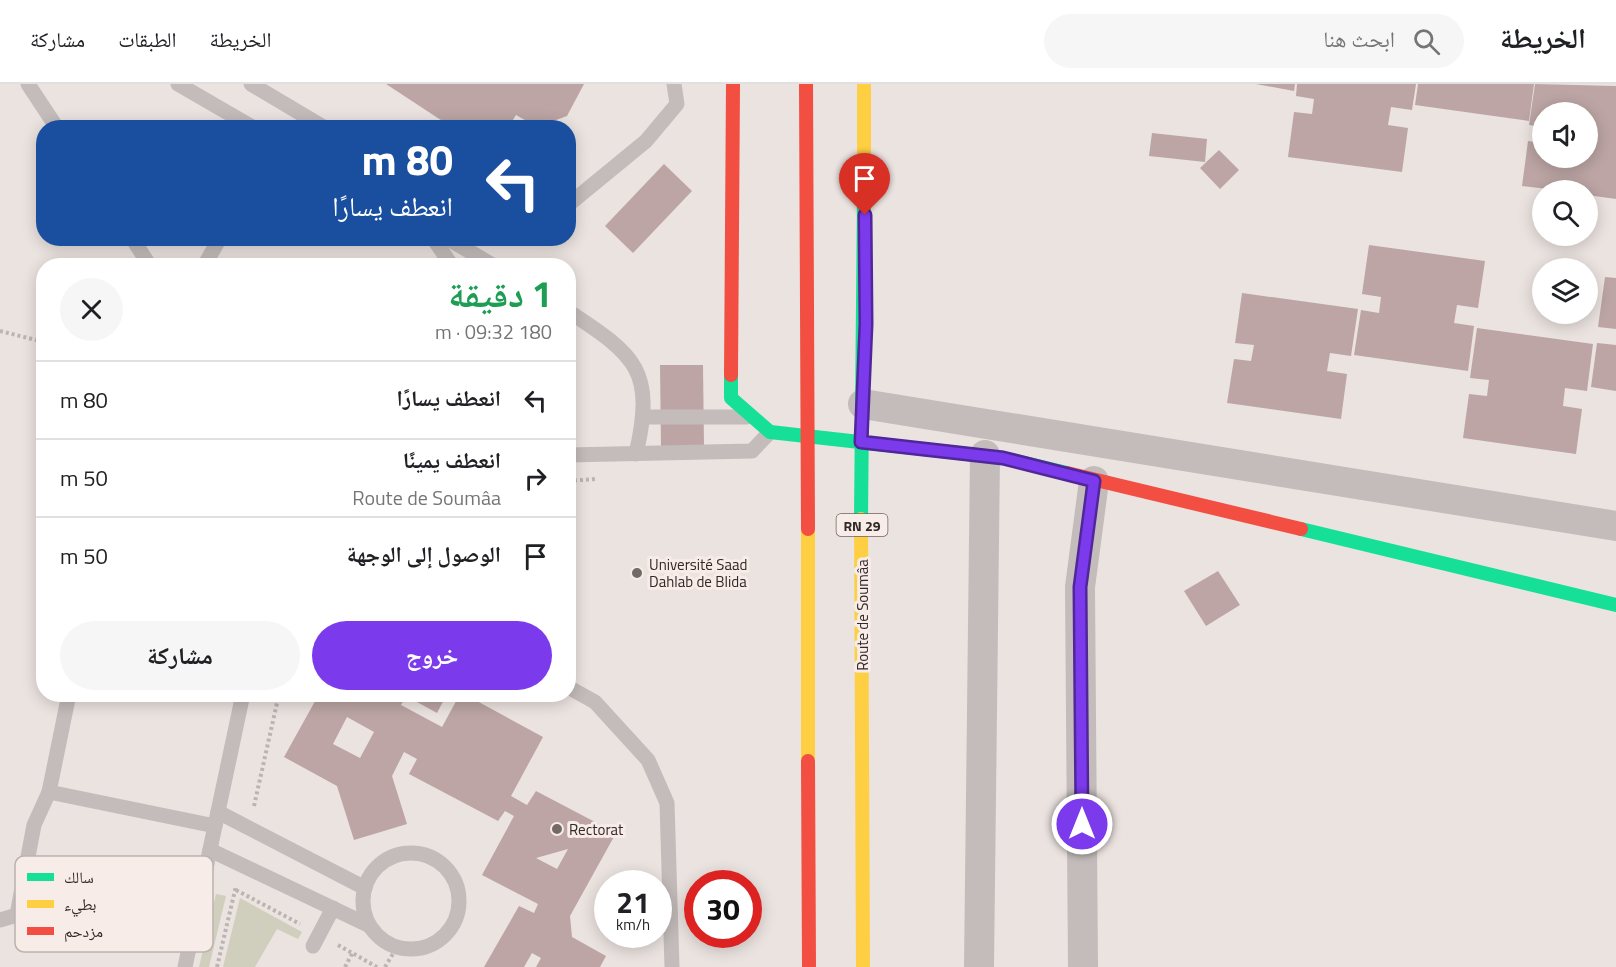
<!DOCTYPE html>
<html lang="ar">
<meta charset="utf-8">
<style>
body{margin:0;font-family:"Titillium Web","Noto Naskh Arabic",sans-serif;background:#f6f6f6;color:#202124;direction:rtl;height:100vh;display:flex;flex-direction:column;font-size:22px;white-space:nowrap}
*{box-sizing:border-box;margin:0}
p{font-size:20px;color:#757577}
.icon{flex:none;width:33px;height:33px;fill:none;stroke:currentColor;stroke-width:2;stroke-linecap:round;stroke-linejoin:round}
.map{position:relative;flex:1;overflow:hidden;direction:ltr}
.sheet{position:absolute;left:36px;top:174px;width:540px;height:444px;display:flex;flex-direction:column;background:#fff;border-radius:24px;box-shadow:0 3px 15px #0003;direction:rtl}
.sheet>*{flex:none}
.guide{position:absolute;left:36px;top:36px;width:540px;height:126px;border-radius:24px;box-shadow:0 3px 15px #0003;direction:rtl;background:#1a4fa0;color:#fff;overflow:hidden}
.buttons{position:absolute;left:1532px;top:18px;display:grid;gap:12px}
.buttons a{display:grid;place-items:center;width:66px;height:66px;border-radius:50%;background:#fff;box-shadow:0 3px 15px #0003;font-size:30px}
.speed{position:absolute;left:594px;top:786px;display:flex;gap:12px;font-size:30px;font-weight:700;text-align:center}
.speed>*{display:grid;place-content:center;width:78px;height:78px;border-radius:50%;background:#fff;box-shadow:0 3px 15px #0003;line-height:1}
.speed small{font-size:15px;font-weight:400}
.speed .limit{border:9px solid #d22;background:#fff;color:#111}
.pin{position:absolute;display:grid;place-items:center;width:51px;height:51px;color:#fff;margin:-62px -26px;border-radius:50% 50% 50% 0;rotate:-45deg;box-shadow:0 0 6px #0007}
.pin .icon{rotate:45deg}
.me{position:absolute;width:66px;margin:-33px;rotate:0deg;stroke-linejoin:round;filter:drop-shadow(0 0 4px #0008)}
.turn{display:flex;align-items:center;gap:21px;height:126px;padding:0 24px;font-size:27px}
.turn .icon{width:78px;height:78px;stroke-width:2.5}
.turn b{display:block;font-size:42px;line-height:51px}
.round{display:grid;place-items:center;flex:none;width:63px;height:63px;border-radius:32px;background:#f6f6f6}
.head{display:flex;align-items:center;justify-content:space-between;height:102px;padding:0 24px}
h1{font-size:36px;font-weight:700;line-height:45px;color:#1e9e55}
.action{display:flex;gap:12px;margin-top:auto;padding:12px 24px}
.action a{flex:1;height:69px;border-radius:36px;background:#7c3aed;color:#fff;font-size:24px;font-weight:700;line-height:69px;text-align:center}
.action a+a{background:#f6f6f6;color:#202124}
ul{padding:0;list-style:none}
li{display:flex;align-items:center;gap:18px;height:78px;padding:0 24px;border-top:2px solid #e0e0e0}
li div{flex:1}
li b{display:block;font-size:22px}
li em{font-style:normal}
header{display:flex;align-items:center;gap:36px;box-sizing:border-box;height:84px;padding:0 30px;background:#fff;border-bottom:2px solid #e0e0e0}
header strong{font-size:28px}
nav{display:flex;gap:33px;margin-inline-start:auto;font-size:21px}
.search{width:420px;height:54px;background:#f6f6f6;display:flex;align-items:center;gap:15px;box-sizing:border-box;padding:0 21px;border-radius:33px;color:#757577;font-size:22px}
.map>svg:first-child{display:block}
.green{fill:#d0cebc}
.building{fill:#bca5a4;fill-rule:evenodd}
.lines{fill:none;stroke-linecap:round;stroke-linejoin:round}
.path{stroke:#bcb4b2;stroke-width:4;stroke-dasharray:3 3;stroke-linecap:butt}
.lane{stroke:#c3bcba;stroke-width:15}
.street{stroke:#c3bcba;stroke-width:30}
.fast{stroke:#16e098;stroke-width:14}
.slow{stroke:#ffcf43;stroke-width:14}
.jam{stroke:#f24e42;stroke-width:14}
.route-casing{stroke:#51269a;stroke-width:15}
.route{stroke:#7c3aed;stroke-width:10}
.poi-dot{fill:#736a68;stroke:#f7ece8;stroke-width:2}
.labels{text-anchor:middle;dominant-baseline:central;stroke-width:6;stroke-linejoin:round;paint-order:stroke}
.shield{fill:#f7ece8;stroke:#6e6462;stroke-width:1.5}
.shield-label{font-size:14px;font-weight:bold;fill:#332928}
.poi-label{font-size:15px;fill:#332928;stroke:#f7ece8;text-anchor:start}
.street-label{font-size:15px;fill:#332928;stroke:#f7ece8}
.key{fill:#f7ece8;stroke:#bcb2ae;stroke-width:1.5}
.key-label{font-size:16px;fill:#332928}
</style>
<header>
<strong>الخريطة</strong>
<div class="search"><svg class="icon" aria-label="search" viewBox="0 0 24 24"><circle cx="10" cy="10" r="6"/><path d="M15 15l6 6"/></svg>ابحث هنا</div>
<nav><a>الخريطة</a><a>الطبقات</a><a>مشاركة</a></nav>
</header>
<div class="map">
<svg width="1616" height="883" viewBox="0 0 1616 883">
<rect width="100%" height="100%" fill="#ebe3e0"/>
<g class="green">
<path d="M 216,810 L 226,812 L 209,883 L 199,883 Z"/>
<path d="M 240,814 L 302,848 L 298,855 L 277,845 L 255,883 L 223,883 Z"/>
</g>
<g class="building">
<path d="M 386,0 L 584,0 L 567,32 L 537,43 L 516,31 L 508,44 L 453,44 Z"/>
<path d="M 1256,0 L 1295,0 L 1294,7 Z"/>
<path d="M 1297,0 L 1416,0 L 1412,26 L 1391,23 L 1388,41 L 1408,44 L 1402,88 L 1288,73 L 1294,28 L 1312,30 L 1314,15 L 1296,12 Z"/>
<path d="M 1418,0 L 1534,0 L 1529,37 L 1415,21 Z"/>
<path d="M 1535,0 L 1616,2 L 1616,115 L 1587,111 L 1587,106 L 1557,106 L 1522,102 L 1528,57 L 1542,59 L 1542,74 L 1587,74 L 1587,28 L 1542,28 L 1542,43 L 1529,41 Z"/>
<path d="M 1152,49 L 1207,55 L 1205,78 L 1149,72 Z"/>
<path d="M 1219,66 L 1239,86 L 1220,105 L 1200,84 Z"/>
<path d="M 664,80 L 692,107 L 633,169 L 605,142 Z"/>
<path d="M 1369,161 L 1485,177 L 1478,224 L 1457,221 L 1454,239 L 1474,242 L 1468,287 L 1354,271 L 1361,226 L 1379,229 L 1381,213 L 1362,210 Z"/>
<path d="M 1605,193 L 1616,194 L 1616,245 L 1598,243 Z"/>
<path d="M 1242,209 L 1358,225 L 1351,272 L 1330,269 L 1327,287 L 1347,290 L 1341,335 L 1227,319 L 1234,275 L 1251,277 L 1254,261 L 1235,259 Z"/>
<path d="M 1477,244 L 1593,260 L 1587,307 L 1565,304 L 1563,322 L 1582,325 L 1576,370 L 1463,354 L 1469,310 L 1487,312 L 1489,296 L 1470,294 Z"/>
<path d="M 1597,259 L 1616,261 L 1616,307 L 1591,303 Z"/>
<path d="M 660,281 L 703,281 L 704,362 L 661,363 Z"/>
<path d="M 1218,487 L 1240,521 L 1206,542 L 1184,507 Z"/>
<path d="M 319,610 L 379,610 L 388,615 L 390,610 L 447,610 L 437,629 L 406,612 L 401,621 L 442,643 L 460,610 L 464,610 L 543,653 L 511,712 L 527,721 L 536,707 L 616,749 L 570,832 L 572,853 L 606,872 L 600,883 L 536,883 L 541,874 L 532,869 L 524,883 L 484,883 L 519,822 L 534,829 L 538,820 L 482,791 L 514,732 L 505,727 L 498,737 L 409,690 L 417,675 L 404,668 L 392,692 L 407,740 L 354,756 L 337,702 L 284,673 ZM 347,633 L 374,648 L 360,674 L 333,660 ZM 568,765 L 557,785 L 536,774 Z"/>
</g>
<g class="lines">
<g class="path">
<path d="M 0,247 L 44,258"/>
<path d="M 568,397 L 595,395"/>
<path d="M 254,722 L 279,610"/>
<path d="M 236,806 L 300,840"/>
<path d="M 338,861 L 377,883"/>
<path d="M 217,883 L 236,802"/>
<path d="M 345,883 L 353,868"/>
<path d="M 385,883 L 397,863"/>
</g>
<g class="lane">
<path d="M 28,0 L 57,44"/>
<path d="M 178,0 L 254,44"/>
<path d="M 251,0 L 325,44"/>
<path d="M 568,121 L 646,57 L 677,20 L 674,0"/>
<path d="M 132,154 L 150,182"/>
<path d="M 433,154 L 452,182"/>
<path d="M 447,154 L 494,182"/>
<path d="M 204,182 L 220,154"/>
<path d="M 568,227 C 637,272 655,287 636,370"/>
<path d="M 645,333 L 747,333"/>
<path d="M 568,371 L 752,367 L 770,348"/>
<path d="M 568,603 L 595,618 L 648,676 L 667,719 L 672,883"/>
<path d="M 69,610 L 49,708 L 215,742"/>
<path d="M 218,728 L 365,804"/>
<path d="M 210,766 L 368,841"/>
<circle cx="411" cy="817" r="48"/>
<path d="M 0,836 L 17,831 L 34,741 L 49,708"/>
<path d="M 313,862 L 333,824"/>
<path d="M 185,883 L 243,610"/>
</g>
<g class="street">
<path d="M 863,320 L 1616,442"/>
<path d="M 979,883 L 985,371"/>
<path d="M 1083,883 L 1080,503 L 1094,397"/>
</g>
<g class="fast">
<path d="M 731,291 L 731,314 L 770,348 L 1003,374 L 1067,389"/>
<path d="M 861,435 L 864,113"/>
<path d="M 1301,445 L 1616,521"/>
</g>
<g class="slow">
<path d="M 864,0 L 864,113"/>
<path d="M 861,435 L 863,883"/>
<path d="M 808,445 L 808,677"/>
</g>
<g class="jam">
<path d="M 806,0 L 808,445"/>
<path d="M 731,291 L 733,0"/>
<path d="M 1067,389 L 1301,445"/>
<path d="M 808,677 L 809,883"/>
</g>
</g>
<g class="lines">
<defs>
<path id="route" d="M 865,131 L 866,240 L 861,358 L 1003,374 L 1094,397 L 1080,503 L 1082,740"/>
</defs>
<use href="#route" class="route-casing"/>
<use href="#route" class="route"/>
</g>
<g class="poi-dot">
<circle cx="637" cy="489" r="6"/>
<circle cx="557" cy="745" r="6"/>
</g>
<g class="labels">
<rect class="shield" x="836.5" y="430" width="51" height="22" rx="4.5"/>
<g class="shield-label">
<text x="862" y="441">RN 29</text>
</g>
<g class="poi-label">
<text x="649" y="480">Université Saad<tspan x="649" dy="17">Dahlab de Blida</tspan></text>
<text x="569" y="745">Rectorat</text>
</g>
<g class="street-label">
<text transform="translate(862 531) rotate(-90)">Route de Soumâa</text>
</g>
</g>
<rect x="15" y="772" width="198" height="96" rx="9" class="key"/>
<rect x="27" y="789" width="27" height="8" fill="#16e098"/>
<rect x="27" y="816" width="27" height="8" fill="#ffcf43"/>
<rect x="27" y="843" width="27" height="8" fill="#f24e42"/>
<g class="key-label">
<text x="64" y="799">سالك</text>
<text x="64" y="826">بطيء</text>
<text x="64" y="853">مزدحم</text>
</g>
</svg>
<div class="buttons">
<a><svg class="icon" aria-label="sound" viewBox="0 0 24 24"><path d="M4 9h4l5-4v14l-5-4H4zM17 9q2 3 0 6"/></svg></a>
<a><svg class="icon" aria-label="search" viewBox="0 0 24 24"><circle cx="10" cy="10" r="6"/><path d="M15 15l6 6"/></svg></a>
<a><svg class="icon" aria-label="layers" viewBox="0 0 24 24"><path d="M12 4l9 5-9 5-9-5zM3 14l9 5 9-5"/></svg></a>
</div>
<div class="speed"><div>21<small>km/h</small></div><div class="limit">30</div></div>
<div class="pin" style="left:865px;top:131px;background:#d93025"><svg class="icon" aria-label="arrive" viewBox="0 0 24 24"><path d="M6 21V4h12l-3 4 3 4H6"/></svg></div>
<svg class="me" style="left:1082px;top:740px" viewBox="-20 -20 40 40"><circle r="17" fill="#7c3aed" stroke="#fff" stroke-width="3"/><path d="M0-11L8 9 0 5-8 9z" fill="#fff"/></svg>
<div class="guide">
<div class="turn"><svg class="icon" aria-label="left" viewBox="0 0 24 24"><path d="M17 20v-9H6M10 6l-5 5 5 5"/></svg><div><b>80 m</b>انعطف يسارًا</div></div>
</div>
<section class="sheet">
<div class="head"><div><h1>1 دقيقة</h1><p>180 m · 09:32</p></div><a class="round"><svg class="icon" aria-label="close" viewBox="0 0 24 24"><path d="M6 6l12 12M18 6L6 18"/></svg></a></div>
<ul>
<li><svg class="icon" aria-label="left" viewBox="0 0 24 24"><path d="M17 20v-9H6M10 6l-5 5 5 5"/></svg><div><b>انعطف يسارًا</b></div><em>80 m</em></li>
<li><svg class="icon" aria-label="right" viewBox="0 0 24 24"><path d="M7 20v-9h11M14 6l5 5-5 5"/></svg><div><b>انعطف يمينًا</b><p>Route de Soumâa</p></div><em>50 m</em></li>
<li><svg class="icon" aria-label="arrive" viewBox="0 0 24 24"><path d="M6 21V4h12l-3 4 3 4H6"/></svg><div><b>الوصول إلى الوجهة</b></div><em>50 m</em></li>
</ul>
<div class="action"><a>خروج</a><a>مشاركة</a></div>
</section>
</div>
